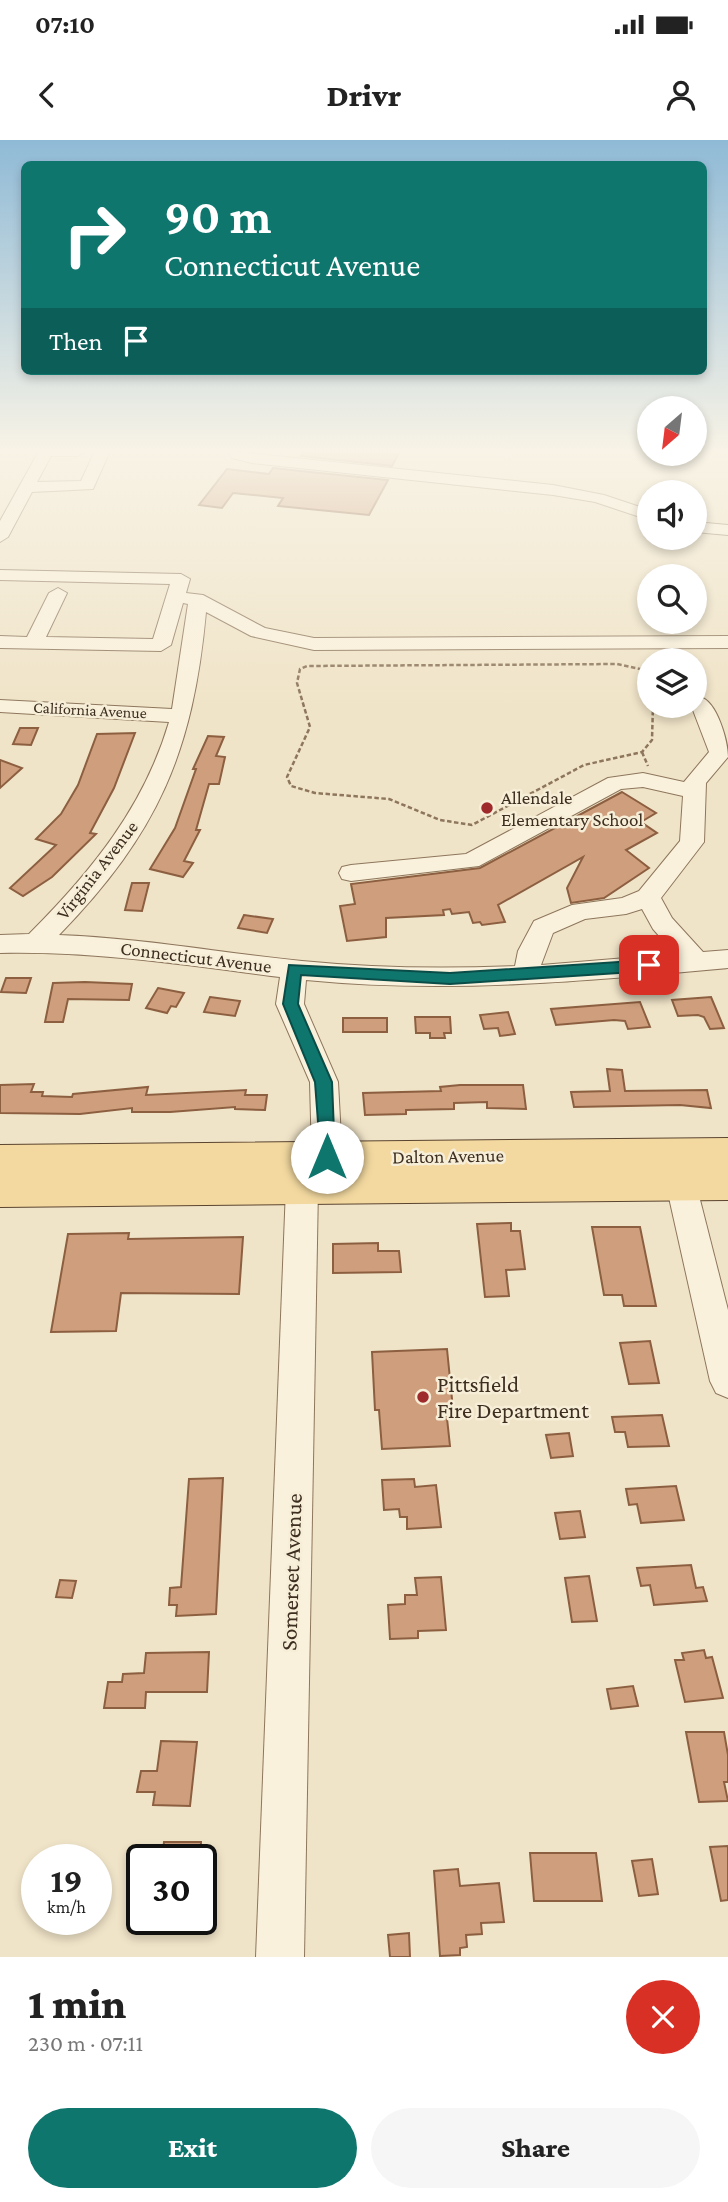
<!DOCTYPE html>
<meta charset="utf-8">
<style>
body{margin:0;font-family:"Crimson Pro",serif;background:#f6f6f6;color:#222;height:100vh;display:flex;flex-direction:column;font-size:26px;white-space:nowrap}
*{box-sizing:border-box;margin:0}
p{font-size:23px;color:#767676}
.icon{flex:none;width:38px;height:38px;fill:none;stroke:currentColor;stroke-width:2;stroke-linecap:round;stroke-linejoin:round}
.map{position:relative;height:1817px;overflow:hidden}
.drawer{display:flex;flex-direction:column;background:#fff;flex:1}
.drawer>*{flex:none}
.banner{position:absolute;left:21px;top:21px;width:686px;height:214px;border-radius:10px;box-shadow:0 4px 10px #0003;background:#0f766e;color:#fff;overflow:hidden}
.needle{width:46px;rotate:208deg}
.buttons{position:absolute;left:637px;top:256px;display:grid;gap:14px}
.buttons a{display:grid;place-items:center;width:70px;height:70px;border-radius:50%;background:#fff;box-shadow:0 4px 10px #0003;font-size:35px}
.speed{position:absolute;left:21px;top:1704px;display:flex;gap:14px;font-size:35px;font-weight:700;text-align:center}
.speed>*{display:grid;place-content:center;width:91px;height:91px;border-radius:50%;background:#fff;box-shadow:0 4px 10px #0003;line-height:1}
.speed small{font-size:18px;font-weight:400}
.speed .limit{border:4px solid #111;border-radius:10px;background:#fff;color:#111}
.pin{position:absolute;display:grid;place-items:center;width:60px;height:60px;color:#fff;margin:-30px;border-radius:14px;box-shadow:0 4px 10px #0006}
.me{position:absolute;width:77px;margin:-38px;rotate:0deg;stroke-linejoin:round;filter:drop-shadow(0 0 5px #0008)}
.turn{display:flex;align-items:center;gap:24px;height:147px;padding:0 28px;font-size:32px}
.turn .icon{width:91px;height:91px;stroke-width:2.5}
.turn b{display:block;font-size:49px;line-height:60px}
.then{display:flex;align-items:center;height:66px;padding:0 28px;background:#0003;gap:14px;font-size:26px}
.round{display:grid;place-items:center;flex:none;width:74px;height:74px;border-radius:37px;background:#f6f6f6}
.headline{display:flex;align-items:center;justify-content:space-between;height:119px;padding:0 28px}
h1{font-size:42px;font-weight:800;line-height:52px}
.action{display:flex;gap:14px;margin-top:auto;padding:14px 28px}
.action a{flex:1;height:80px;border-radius:42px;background:#0f766e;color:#fff;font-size:28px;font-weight:800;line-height:80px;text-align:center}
.action a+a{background:#f6f6f6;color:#222}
.status{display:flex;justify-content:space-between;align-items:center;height:49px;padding:0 35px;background:#fff;direction:ltr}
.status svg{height:19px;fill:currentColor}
header{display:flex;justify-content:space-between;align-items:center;height:91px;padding:0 28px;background:#fff;font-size:32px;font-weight:800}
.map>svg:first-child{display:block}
.building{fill:#cf9f7d;stroke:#8d5f41;stroke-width:2}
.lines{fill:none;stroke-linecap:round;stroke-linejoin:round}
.minor-casing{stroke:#8d765c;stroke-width:2}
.major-casing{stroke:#5b4430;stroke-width:2}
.path{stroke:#8d765c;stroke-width:2.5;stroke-dasharray:4.5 2.5;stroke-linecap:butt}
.minor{fill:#faf1dc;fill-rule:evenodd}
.major{fill:#f3d9a0;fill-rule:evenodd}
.route{fill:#0f766e;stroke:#0a4d48;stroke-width:2}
.poi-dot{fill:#9e2a2b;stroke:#f7eed8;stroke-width:2.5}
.labels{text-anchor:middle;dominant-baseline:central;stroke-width:5;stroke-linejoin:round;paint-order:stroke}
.far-street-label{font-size:16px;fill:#3d2e20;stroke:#f7eed8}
.poi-label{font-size:19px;fill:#3d2e20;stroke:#f7eed8;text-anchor:start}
.street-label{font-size:19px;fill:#3d2e20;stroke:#f7eed8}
.near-poi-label{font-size:23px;fill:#3d2e20;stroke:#f7eed8;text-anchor:start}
.near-street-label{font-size:23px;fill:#3d2e20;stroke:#f7eed8}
</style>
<div class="status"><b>07:10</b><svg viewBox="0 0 49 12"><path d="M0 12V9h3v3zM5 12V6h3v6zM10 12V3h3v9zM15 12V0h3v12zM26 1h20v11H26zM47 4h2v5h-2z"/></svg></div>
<header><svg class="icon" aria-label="back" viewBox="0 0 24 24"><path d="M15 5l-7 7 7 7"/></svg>Drivr<svg class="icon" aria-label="person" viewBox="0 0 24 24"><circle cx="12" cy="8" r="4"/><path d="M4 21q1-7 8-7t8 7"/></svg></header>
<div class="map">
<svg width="728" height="1817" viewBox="0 0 728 1817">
<rect width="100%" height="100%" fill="#f0e4c8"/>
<g class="building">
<path d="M 304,311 L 400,311 L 392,326 L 301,316 Z"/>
<path d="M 273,328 L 291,330 L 388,340 L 369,375 L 278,366 L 283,358 L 233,353 L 222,368 L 199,365 L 227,329 L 269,334 Z"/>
<path d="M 20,588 L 38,588 L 31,605 L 13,604 Z"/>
<path d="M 135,593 L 114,648 L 90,693 L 96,694 L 52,737 L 23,756 L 10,748 L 56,705 L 36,699 L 61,674 L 78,645 L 97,594 Z"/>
<path d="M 208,596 L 224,597 L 216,616 L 225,617 L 219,644 L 209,644 L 196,690 L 200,690 L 184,721 L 193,723 L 183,737 L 150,729 L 175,688 L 196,629 L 193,629 Z"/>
<path d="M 0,620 L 22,628 L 0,648 Z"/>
<path d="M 622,652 L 656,673 L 641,682 L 657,693 L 626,710 L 649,728 L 604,758 L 571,763 L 567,748 L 583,717 L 498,765 L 505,782 L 482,785 L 480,782 L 473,783 L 469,772 L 452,774 L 450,769 L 443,770 L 444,775 L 386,778 L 386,797 L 347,801 L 340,766 L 355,764 L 351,744 L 480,728 Z"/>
<path d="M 132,743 L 149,743 L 142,771 L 125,770 Z"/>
<path d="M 244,775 L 273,779 L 267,793 L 238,788 Z"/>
<path d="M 6,838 L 31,838 L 26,853 L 1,852 Z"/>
<path d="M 53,843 L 85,842 L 132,844 L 129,860 L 68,859 L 63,882 L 45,882 Z"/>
<path d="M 158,848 L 184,853 L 176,867 L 171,866 L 167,873 L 146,868 Z"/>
<path d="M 210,857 L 240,861 L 235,876 L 204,872 Z"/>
<path d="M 711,857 L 724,888 L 710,889 L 704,877 L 698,875 L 678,876 L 672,860 Z"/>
<path d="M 640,862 L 650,887 L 628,889 L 625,881 L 614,880 L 556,885 L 551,869 Z"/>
<path d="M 508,872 L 515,894 L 500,896 L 498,888 L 484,889 L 480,875 Z"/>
<path d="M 415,877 L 450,877 L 451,893 L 444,893 L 445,898 L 430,898 L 430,893 L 416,893 Z"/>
<rect x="343" y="878" width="44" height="14"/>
<path d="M 607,929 L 622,930 L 625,951 L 707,950 L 711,968 L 680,965 L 574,967 L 571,952 L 610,951 Z"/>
<path d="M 34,944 L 31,952 L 43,952 L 42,956 L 72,957 L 73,954 L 148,947 L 146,955 L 246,950 L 245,955 L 267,955 L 265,970 L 235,969 L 235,967 L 170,972 L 132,972 L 132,968 L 80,974 L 0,973 L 0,945 Z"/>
<path d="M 460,945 L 523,945 L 526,969 L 487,968 L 487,962 L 454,963 L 454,969 L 406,970 L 406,974 L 365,975 L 363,953 L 441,951 L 440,947 Z"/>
<path d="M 511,1083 L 511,1091 L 520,1091 L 525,1129 L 506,1130 L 509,1156 L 485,1157 L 477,1084 Z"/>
<path d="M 592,1087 L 640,1087 L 656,1166 L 624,1166 L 622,1155 L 604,1155 Z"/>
<path d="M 129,1093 L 128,1099 L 243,1097 L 239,1154 L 121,1153 L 116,1191 L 51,1192 L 68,1094 Z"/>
<path d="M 378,1103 L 378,1111 L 399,1111 L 401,1132 L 333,1133 L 333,1104 Z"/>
<path d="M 650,1201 L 659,1243 L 629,1244 L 620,1203 Z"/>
<path d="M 447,1209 L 453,1269 L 446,1269 L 450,1306 L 382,1309 L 379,1270 L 375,1270 L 372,1212 Z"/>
<path d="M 662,1275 L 669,1306 L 628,1307 L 625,1292 L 615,1292 L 612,1277 Z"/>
<path d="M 569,1293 L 573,1316 L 551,1318 L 546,1295 Z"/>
<path d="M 223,1338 L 216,1474 L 176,1476 L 177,1465 L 169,1465 L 170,1448 L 181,1447 L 189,1339 Z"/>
<path d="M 414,1339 L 415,1347 L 436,1345 L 441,1387 L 407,1389 L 407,1377 L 400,1377 L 399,1369 L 384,1370 L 382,1340 Z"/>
<path d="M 676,1346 L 684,1380 L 641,1383 L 637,1364 L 629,1365 L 626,1349 Z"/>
<path d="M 580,1371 L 585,1397 L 560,1399 L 555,1373 Z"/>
<path d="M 691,1425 L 696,1448 L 703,1447 L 707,1461 L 654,1465 L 650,1445 L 641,1446 L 637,1428 Z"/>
<path d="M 589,1436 L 597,1481 L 572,1482 L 565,1438 Z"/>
<path d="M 441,1437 L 446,1490 L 418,1491 L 418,1498 L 390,1499 L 388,1465 L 405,1464 L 405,1455 L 417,1455 L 415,1438 Z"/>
<path d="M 60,1440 L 76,1441 L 72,1458 L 56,1457 Z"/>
<path d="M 704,1510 L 706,1518 L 712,1517 L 723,1558 L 685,1562 L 675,1520 L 684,1520 L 682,1513 Z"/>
<path d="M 209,1512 L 207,1552 L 146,1552 L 145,1568 L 104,1568 L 108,1542 L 122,1542 L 123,1534 L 144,1533 L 146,1513 Z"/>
<path d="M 633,1546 L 638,1566 L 611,1569 L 607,1549 Z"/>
<path d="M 686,1592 L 724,1592 L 728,1615 L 728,1642 L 724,1642 L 728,1661 L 699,1662 Z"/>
<path d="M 161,1601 L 197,1602 L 190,1666 L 153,1665 L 155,1652 L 137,1652 L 141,1631 L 157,1631 Z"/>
<path d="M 164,1702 L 201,1702 L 200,1720 L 162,1720 Z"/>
<path d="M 728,1706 L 728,1760 L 721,1761 L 710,1707 Z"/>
<path d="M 530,1713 L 596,1713 L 602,1761 L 534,1761 Z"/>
<path d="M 652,1719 L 658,1754 L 639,1756 L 632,1721 Z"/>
<path d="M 458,1729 L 460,1746 L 499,1743 L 504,1782 L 481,1783 L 482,1794 L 466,1795 L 467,1807 L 460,1808 L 460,1815 L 440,1816 L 434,1731 Z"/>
<path d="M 409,1793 L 410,1817 L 390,1817 L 388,1795 Z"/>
</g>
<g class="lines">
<defs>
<g id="minor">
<path d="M 39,311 L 86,311 L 78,316 L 51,316 L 37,342 L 81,341 L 95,311 L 110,311 L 93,349 L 32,352 L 8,397 L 0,402 L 0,381 Z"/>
<path d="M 227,311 L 553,345 L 604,355 L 649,370 L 649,380 L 595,362 L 553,355 L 252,323 L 232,318 Z"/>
<path d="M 695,382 L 728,385 L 728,395 L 695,392 Z"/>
<path d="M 0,430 L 181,434 L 190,439 L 186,453 L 203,455 L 265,488 L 314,498 L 728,496 L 728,508 L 314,510 L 251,496 L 206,472 C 193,613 158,693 59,795 C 141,798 221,813 302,821 C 373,828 444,829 515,826 L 518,811 L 534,781 L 572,765 L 622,758 L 639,751 L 680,701 L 683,656 L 643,647 L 621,649 L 479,726 L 351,741 L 342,739 L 339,733 L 342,727 L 351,725 L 466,714 L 608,638 L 643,633 L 684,642 L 709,612 L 691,565 L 695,565 L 695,558 L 700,557 C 717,561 728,601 728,617 L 706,643 L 704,702 L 661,758 L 672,778 L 703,812 L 728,810 L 728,828 C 587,841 447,854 306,840 L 304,864 L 338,942 L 342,1017 L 338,1026 L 327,1029 L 316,1026 L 312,1017 L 310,942 L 276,864 L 280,837 C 186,825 95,811 0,813 L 0,795 L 29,794 C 91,732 144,667 169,582 L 0,572 L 0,560 L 172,569 L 188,464 L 183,463 L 171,505 L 161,511 L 0,508 L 0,496 L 27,497 L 49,453 L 58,448 L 67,453 L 46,497 L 153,499 L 170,444 L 0,440 ZM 642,769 L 653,789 L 675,814 L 541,825 L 553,793 L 585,779 L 626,774 Z"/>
<path d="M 681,1031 L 692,1035 L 696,1044 L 728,1170 L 728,1258 L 716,1253 L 710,1241 L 666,1044 L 670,1035 Z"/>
<path d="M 302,1035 L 313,1039 L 318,1048 L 304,1817 L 256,1817 L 286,1048 L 291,1039 Z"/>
</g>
<path id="major" d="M 728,998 L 728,1060 L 0,1067 L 0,1005 Z"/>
</defs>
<use href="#minor" class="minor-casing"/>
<use href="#major" class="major-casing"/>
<g class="path">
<path d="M 649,531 L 617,524 L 307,526 L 300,529 L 297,543 L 310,587 L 287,637 L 291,646 L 315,653 L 389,659 L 440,680 L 472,685 L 584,625 L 642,612 L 652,600 L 653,565"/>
<path d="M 642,612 L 648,626"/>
</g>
<use href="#minor" class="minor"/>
<use href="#major" class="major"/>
</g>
<linearGradient id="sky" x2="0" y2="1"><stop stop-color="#8fbad6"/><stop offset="0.55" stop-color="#f8f3e6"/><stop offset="1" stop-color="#f8f3e6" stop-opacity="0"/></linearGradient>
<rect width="728" height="565" fill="url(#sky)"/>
<path class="route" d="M 649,820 L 657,825 L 649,831 L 450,844 L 301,835 L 298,864 L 332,942 L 335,1017 L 333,1022 L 321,1022 L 315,942 L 283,864 L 289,825 L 450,833 Z"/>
<g class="poi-dot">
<circle cx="487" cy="668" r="7"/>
<circle cx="423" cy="1257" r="7"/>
</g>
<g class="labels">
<g class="far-street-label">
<text transform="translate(90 570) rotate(3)">California Avenue</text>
</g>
<g class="poi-label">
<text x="501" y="657">Allendale<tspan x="501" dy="22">Elementary School</tspan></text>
</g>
<g class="street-label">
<text transform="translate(97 730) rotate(-52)">Virginia Avenue</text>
<text transform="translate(196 817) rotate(7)">Connecticut Avenue</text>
<text transform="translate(448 1016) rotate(-1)">Dalton Avenue</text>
</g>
<g class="near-poi-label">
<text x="437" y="1244">Pittsfield<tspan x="437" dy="26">Fire Department</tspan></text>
</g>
<g class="near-street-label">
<text transform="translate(291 1432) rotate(-88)">Somerset Avenue</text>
</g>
</g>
</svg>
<div class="buttons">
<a><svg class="needle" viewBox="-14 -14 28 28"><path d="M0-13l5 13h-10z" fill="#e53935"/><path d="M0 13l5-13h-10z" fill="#767676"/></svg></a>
<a><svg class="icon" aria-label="sound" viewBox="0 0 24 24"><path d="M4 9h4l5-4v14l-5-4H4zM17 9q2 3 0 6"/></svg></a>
<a><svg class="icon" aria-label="search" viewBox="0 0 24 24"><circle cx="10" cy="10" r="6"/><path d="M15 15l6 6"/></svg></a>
<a><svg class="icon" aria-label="layers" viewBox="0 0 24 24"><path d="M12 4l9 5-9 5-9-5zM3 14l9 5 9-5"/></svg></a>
</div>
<div class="speed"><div>19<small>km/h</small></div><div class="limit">30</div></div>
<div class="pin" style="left:649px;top:825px;background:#d93025"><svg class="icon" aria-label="arrive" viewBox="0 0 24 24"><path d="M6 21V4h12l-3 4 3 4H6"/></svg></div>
<svg class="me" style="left:327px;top:1017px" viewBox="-20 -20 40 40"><circle r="19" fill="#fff"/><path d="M0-13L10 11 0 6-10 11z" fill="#0f766e"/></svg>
<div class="banner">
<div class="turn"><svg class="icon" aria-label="right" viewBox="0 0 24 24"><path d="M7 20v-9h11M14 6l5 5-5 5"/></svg><div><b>90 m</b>Connecticut Avenue</div></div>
<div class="then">Then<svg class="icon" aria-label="arrive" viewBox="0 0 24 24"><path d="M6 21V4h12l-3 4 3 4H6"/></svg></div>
</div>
</div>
<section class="drawer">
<div class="headline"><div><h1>1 min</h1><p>230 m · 07:11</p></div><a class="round" style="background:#d93025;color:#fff"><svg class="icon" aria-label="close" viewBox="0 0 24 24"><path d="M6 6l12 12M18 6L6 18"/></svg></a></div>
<div class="action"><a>Exit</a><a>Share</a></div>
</section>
